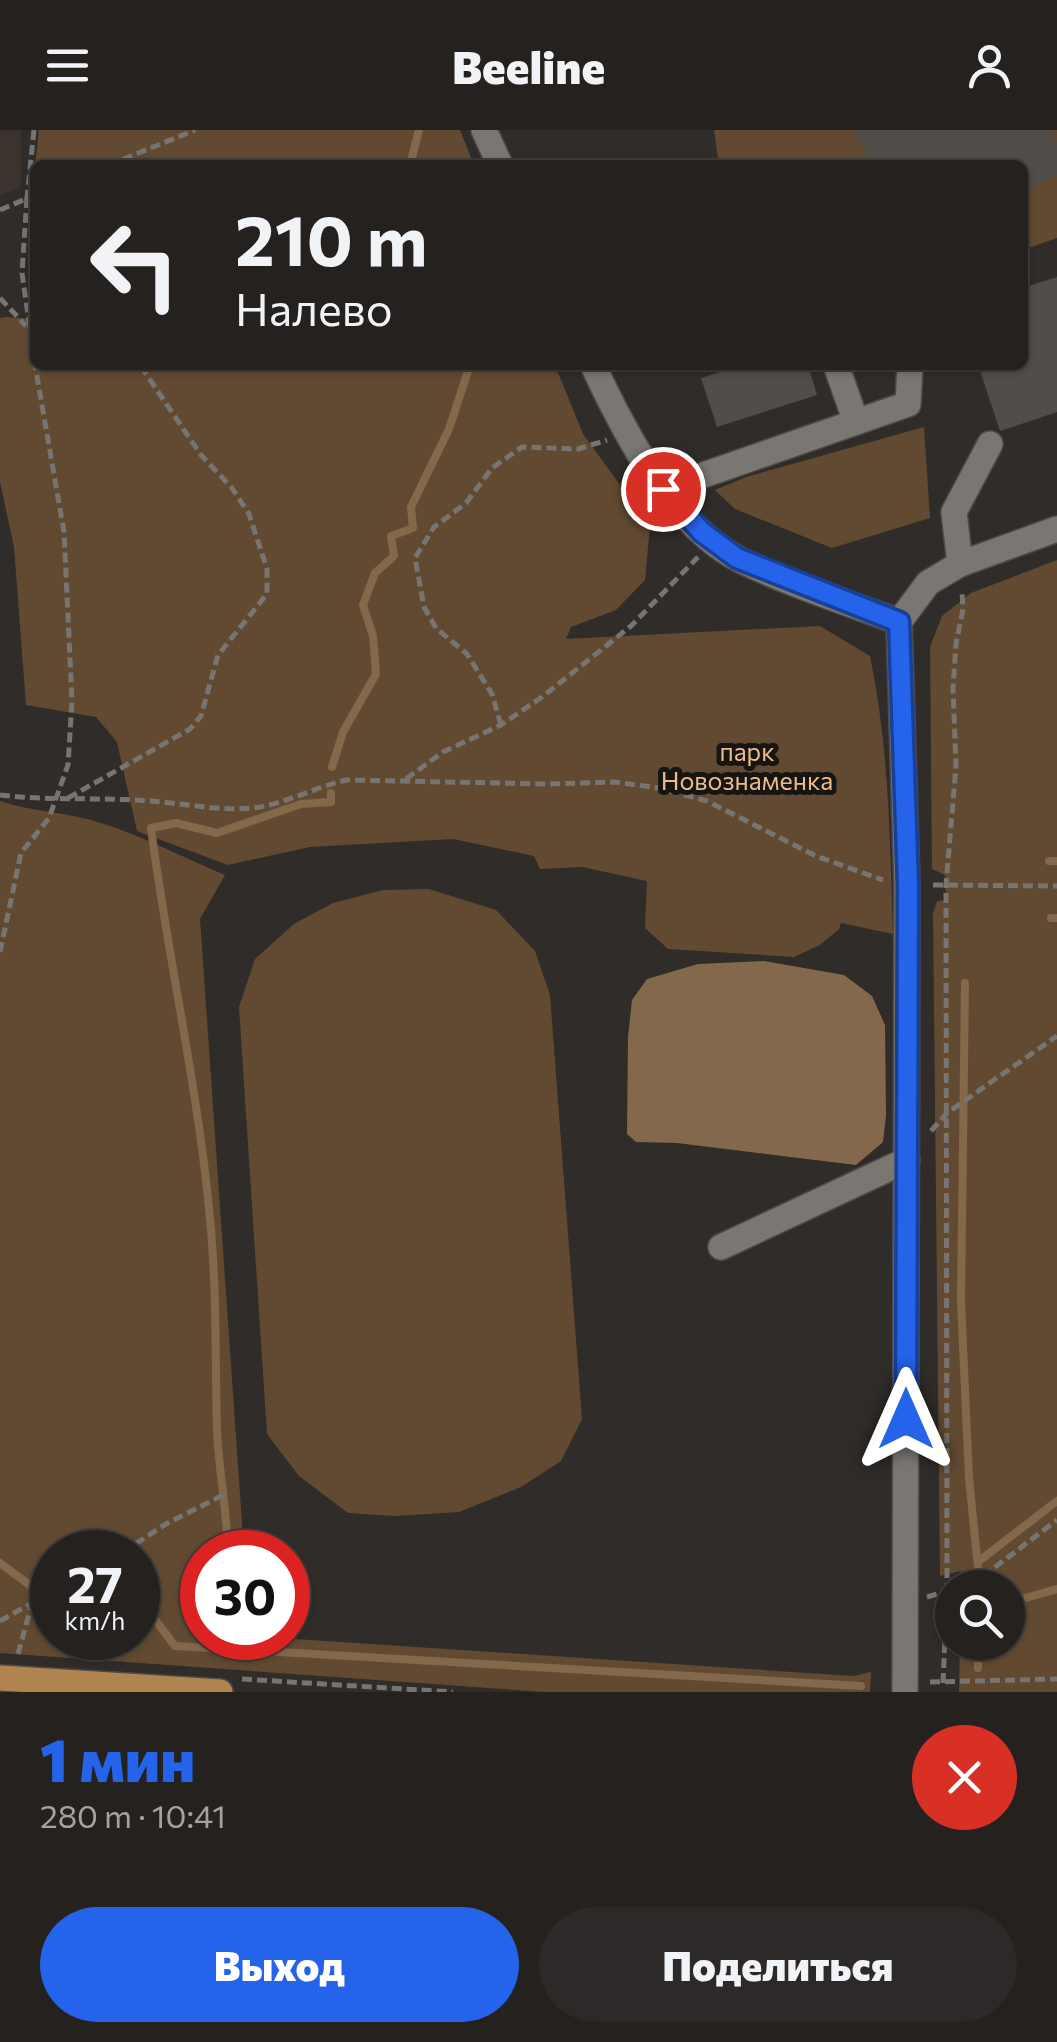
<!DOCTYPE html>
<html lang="ru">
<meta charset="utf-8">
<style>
body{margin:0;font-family:Commissioner,sans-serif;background:#2c2928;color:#f1f3f6;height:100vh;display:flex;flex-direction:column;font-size:38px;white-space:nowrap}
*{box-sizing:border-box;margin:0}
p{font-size:32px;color:#a3a3a4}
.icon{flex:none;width:55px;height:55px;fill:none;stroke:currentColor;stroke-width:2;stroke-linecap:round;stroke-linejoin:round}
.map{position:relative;height:1562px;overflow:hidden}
.sheet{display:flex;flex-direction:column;background:#24211f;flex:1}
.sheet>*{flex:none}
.guide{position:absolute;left:30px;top:30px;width:998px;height:210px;border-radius:15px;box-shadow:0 2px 8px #0004,0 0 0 2px #413e3d;background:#24211f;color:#f1f3f6;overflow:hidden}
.fabs{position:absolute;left:935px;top:1440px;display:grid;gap:20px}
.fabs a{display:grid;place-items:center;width:90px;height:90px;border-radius:50%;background:#24211f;box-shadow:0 2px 8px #0004,0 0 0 2px #413e3d;font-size:50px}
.speed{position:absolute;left:30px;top:1400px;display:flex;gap:20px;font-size:50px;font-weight:700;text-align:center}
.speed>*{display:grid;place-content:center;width:130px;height:130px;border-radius:50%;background:#24211f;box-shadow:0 2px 8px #0004,0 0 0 2px #413e3d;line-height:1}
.speed small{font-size:25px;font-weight:400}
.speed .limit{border:15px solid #d22;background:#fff;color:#111}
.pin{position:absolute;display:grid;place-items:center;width:85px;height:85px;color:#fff;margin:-42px;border:5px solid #fff;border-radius:50%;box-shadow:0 2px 10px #0007}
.me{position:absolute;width:110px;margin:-55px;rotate:0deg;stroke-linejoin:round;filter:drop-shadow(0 0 8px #0008)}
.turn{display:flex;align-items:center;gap:35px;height:210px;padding:0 40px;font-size:45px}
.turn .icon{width:130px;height:130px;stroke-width:2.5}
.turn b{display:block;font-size:70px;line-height:85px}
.round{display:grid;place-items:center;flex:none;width:105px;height:105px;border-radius:52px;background:#2c2928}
.overview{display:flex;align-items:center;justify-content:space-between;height:170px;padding:0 40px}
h1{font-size:60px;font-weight:800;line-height:75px;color:#2563eb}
.cta{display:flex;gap:20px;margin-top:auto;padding:20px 40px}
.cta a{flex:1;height:115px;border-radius:60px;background:#2563eb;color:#fff;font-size:40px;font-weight:800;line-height:115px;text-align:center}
.cta a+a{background:#2c2928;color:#f1f3f6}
header{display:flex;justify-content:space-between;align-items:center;height:130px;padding:0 40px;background:#24211f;font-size:45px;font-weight:800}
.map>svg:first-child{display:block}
.built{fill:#3c342c}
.green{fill:#624a32;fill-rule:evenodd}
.water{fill:#84684b}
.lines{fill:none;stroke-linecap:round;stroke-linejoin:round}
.stream{stroke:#84684b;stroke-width:8}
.building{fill:#514d49}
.minor-casing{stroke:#4d4a47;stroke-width:28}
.major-casing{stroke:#4d4a47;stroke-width:28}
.path{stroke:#777471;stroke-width:5;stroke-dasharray:10 5;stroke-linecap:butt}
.minor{stroke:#7a7672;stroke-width:25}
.major{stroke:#b1844f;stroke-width:25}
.route-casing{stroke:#184099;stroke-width:25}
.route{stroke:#2563eb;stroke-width:18}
.labels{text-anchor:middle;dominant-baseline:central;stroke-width:10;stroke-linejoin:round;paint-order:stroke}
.park-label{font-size:25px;fill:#ecbb89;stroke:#161513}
</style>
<header><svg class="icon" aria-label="menu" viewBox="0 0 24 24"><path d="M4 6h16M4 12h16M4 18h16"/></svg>Beeline<svg class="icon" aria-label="person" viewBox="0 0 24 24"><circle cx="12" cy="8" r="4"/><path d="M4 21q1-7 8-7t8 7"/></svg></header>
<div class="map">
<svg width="1057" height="1562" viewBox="0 0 1057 1562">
<rect width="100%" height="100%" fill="#302c29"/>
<path class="built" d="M 0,0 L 21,0 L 21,57 L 0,65 Z"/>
<g class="green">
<path d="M 39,0 L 460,0 L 474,35 L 35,35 Z"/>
<path d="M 714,0 L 1057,0 L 1057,108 L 1023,120 L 1022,35 L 719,35 Z"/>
<path d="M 6,187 L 35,189 L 35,235 L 555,235 L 583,304 L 650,396 L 645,450 L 616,480 L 571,497 L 566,509 L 820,496 L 870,526 C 889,617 890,710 893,804 L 841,793 L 839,799 L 820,815 L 794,827 L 668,819 L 645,798 L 647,751 L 582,737 L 540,739 L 534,726 L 453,709 L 310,717 L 228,735 L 137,701 L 117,612 L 96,587 L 26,575 L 14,417 L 0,352 L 0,188 Z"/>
<path d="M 924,297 L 930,388 L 832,418 L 735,379 L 715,360 L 746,347 Z"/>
<path d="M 1057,430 L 1057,1562 L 959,1562 L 960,1513 L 1008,1512 L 1008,1458 L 961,1457 L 961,1441 L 940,1446 L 933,783 L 937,771 L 946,770 L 945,745 L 932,739 L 930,517 L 942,486 L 971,463 Z"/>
<path d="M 0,671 C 33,682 67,682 101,693 C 143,706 184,728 225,745 L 200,789 L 244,1422 L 202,1422 L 202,1508 L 280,1508 L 853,1546 L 871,1542 L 870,1562 L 544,1562 L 0,1523 ZM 52,1422 L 138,1422 L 138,1508 L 52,1508 Z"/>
<path d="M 429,759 L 496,780 L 535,821 L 550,865 L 582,1289 L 561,1331 L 521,1357 L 459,1382 L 394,1386 L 348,1383 L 299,1346 L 267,1304 L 239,877 L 255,829 L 294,794 L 333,773 L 383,760 Z"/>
</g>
<path class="water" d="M 764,831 L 844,845 L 872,866 L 885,895 L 886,986 L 883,1012 L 856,1035 L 677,1013 L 636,1012 L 627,1004 L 628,907 L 632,870 L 647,849 L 698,834 Z"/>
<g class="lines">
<g class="stream">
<path d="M 410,35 L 419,0"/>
<path d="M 332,637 L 343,602 L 376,544 L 373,506 L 363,475 L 375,443 L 394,426 L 391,406 L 413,398 L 411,377 L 449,299 L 470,235"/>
<path d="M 1049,731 L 1057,731"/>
<path d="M 1051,788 L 1057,788"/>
<path d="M 965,853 L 961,1172 L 969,1348 L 978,1438"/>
<path d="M 228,1422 C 227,1382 219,1342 217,1301 C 215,1230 217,1160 210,1089 C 198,957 168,829 151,698 L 176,693 L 217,703 L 301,674 L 331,672 L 331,663"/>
<path d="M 979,1431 L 1057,1371"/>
<path d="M 0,1433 L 43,1465 L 52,1468"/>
<path d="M 1008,1473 L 1057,1459"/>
<path d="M 138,1474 L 143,1474 L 175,1516 L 861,1556"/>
<path d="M 978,1512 L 978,1538"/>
</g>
</g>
<g class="building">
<path d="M 853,0 L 1050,0 L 1057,13 L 1057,45 L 1022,63 L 1022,35 L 872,35 Z"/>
<path d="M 1057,147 L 1057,282 L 1000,301 L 978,235 L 1022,235 L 1022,158 Z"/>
<path d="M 742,235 L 808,235 L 817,265 L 717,297 L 701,248 Z"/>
</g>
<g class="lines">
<defs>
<g id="minor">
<path d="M 484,0 L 500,35"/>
<path d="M 593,235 C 624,302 672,395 740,430 C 791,455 846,472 899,492"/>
<path d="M 836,235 L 856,292"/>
<path d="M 663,359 L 908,274 L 910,235"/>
<path d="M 960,434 L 954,382 L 990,314"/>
<path d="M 899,492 L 907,755 L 905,1562"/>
<path d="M 899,492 L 928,453 L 960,434 L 1057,399"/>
<path d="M 721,1117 L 907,1030"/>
</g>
<path id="major" d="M 0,1548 L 220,1562"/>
</defs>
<use href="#minor" class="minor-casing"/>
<use href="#major" class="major-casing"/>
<g class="path">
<path d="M 34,0 L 27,68 L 35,87"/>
<path d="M 109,35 L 195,0"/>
<path d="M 27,68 L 22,143 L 35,234"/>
<path d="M 0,80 L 35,65"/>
<path d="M 0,168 L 26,196"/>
<path d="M 29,193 L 35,161"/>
<path d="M 501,595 L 492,564 L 467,524 L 436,498 L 424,477 L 415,428 L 434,397 L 466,373 L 492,338 L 522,317 L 578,319 L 607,310"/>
<path d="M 406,649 L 443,622 L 501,595 L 542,567 L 631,496 L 698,427"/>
<path d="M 0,665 C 50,671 99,667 148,671 C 186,673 228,684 265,676 C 293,670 319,656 347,650 L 547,654 L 615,652 L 659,658 L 707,671 L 816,726 L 883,750"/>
<path d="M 68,668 L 190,599 L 201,586 L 218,525 L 267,464 L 267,439 L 249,384 L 232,358 L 201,325 L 140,235"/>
<path d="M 933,755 L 1057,756"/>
<path d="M 0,822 L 21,723 L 49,688 L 68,635 L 72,571 L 64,402 L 35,235"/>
<path d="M 931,1001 L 947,983 L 1057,906"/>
<path d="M 123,1422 L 166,1394 L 223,1365"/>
<path d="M 955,1458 L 990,1441 L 1057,1390"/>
<path d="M 927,1467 L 950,1460"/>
<path d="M 0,1491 L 32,1473"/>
<path d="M 18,1524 L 32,1473 L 52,1461"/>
<path d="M 242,1549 L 453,1562"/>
<path d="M 930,1552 L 1057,1549"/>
<path d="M 943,1553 L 947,1462 L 946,755 L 956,636 L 953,558 L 956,514 L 963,479 L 962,462"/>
</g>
<use href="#minor" class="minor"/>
<use href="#major" class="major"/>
</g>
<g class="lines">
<defs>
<path id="route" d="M 663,359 L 702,402 L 737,428 L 899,492 L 908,755 L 906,1289"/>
</defs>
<use href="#route" class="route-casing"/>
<use href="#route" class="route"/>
</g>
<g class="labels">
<g class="park-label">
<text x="747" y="621">парк<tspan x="747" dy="29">Новознаменка</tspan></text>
</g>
</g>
</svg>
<div class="fabs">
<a><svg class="icon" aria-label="search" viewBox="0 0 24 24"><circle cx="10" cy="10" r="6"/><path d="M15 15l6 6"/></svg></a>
</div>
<div class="speed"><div>27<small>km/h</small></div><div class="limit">30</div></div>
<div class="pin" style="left:663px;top:359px;background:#d93025"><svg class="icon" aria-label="arrive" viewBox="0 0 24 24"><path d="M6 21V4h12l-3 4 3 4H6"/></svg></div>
<svg class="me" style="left:906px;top:1289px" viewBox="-20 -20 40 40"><path d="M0-17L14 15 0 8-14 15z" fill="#2563eb" stroke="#fff" stroke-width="4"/></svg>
<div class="guide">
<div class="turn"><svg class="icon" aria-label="left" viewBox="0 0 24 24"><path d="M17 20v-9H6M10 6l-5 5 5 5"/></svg><div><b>210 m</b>Налево</div></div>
</div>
</div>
<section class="sheet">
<div class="overview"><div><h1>1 мин</h1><p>280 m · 10:41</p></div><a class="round" style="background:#d93025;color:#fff"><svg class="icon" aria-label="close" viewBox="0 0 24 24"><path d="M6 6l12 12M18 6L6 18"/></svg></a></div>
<div class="cta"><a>Выход</a><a>Поделиться</a></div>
</section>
